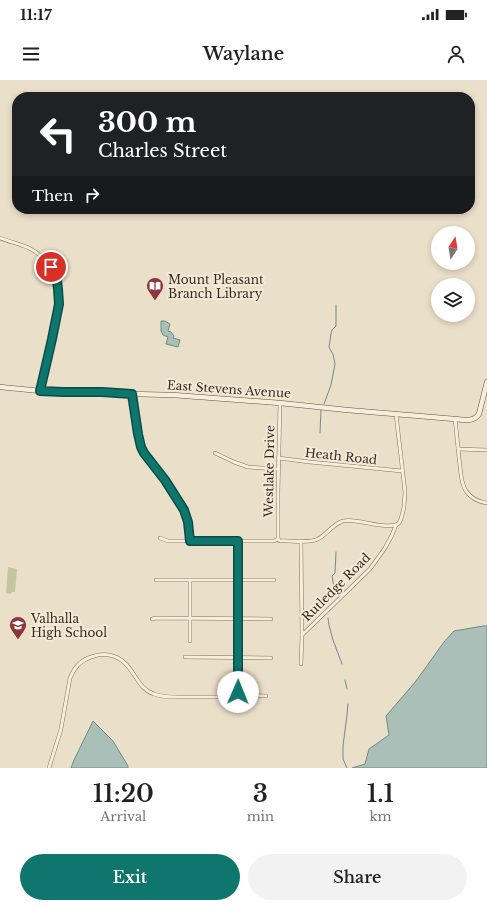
<!DOCTYPE html>
<style>
body{margin:0;font-family:"Libre Baskerville",serif;background:#f2f2f2;color:#222;height:100vh;display:flex;flex-direction:column;font-size:15px;white-space:nowrap}
*{box-sizing:border-box;margin:0}
p{font-size:13px;color:#767676}
.icon{flex:none;width:22px;height:22px;fill:none;stroke:currentColor;stroke-width:2;stroke-linecap:round;stroke-linejoin:round}
.map{position:relative;height:688px;overflow:hidden}
.panel{display:flex;flex-direction:column;background:#fff;flex:1}
.panel>*{flex:none}
.hud{position:absolute;left:12px;top:12px;width:463px;height:122px;border-radius:16px;box-shadow:0 2px 6px #0003;background:#202124;color:#fff;overflow:hidden}
.needle{width:26px;rotate:12deg}
.buttons{position:absolute;left:431px;top:146px;display:grid;gap:8px}
.buttons a{display:grid;place-items:center;width:44px;height:44px;border-radius:50%;background:#fff;box-shadow:0 2px 6px #0003;font-size:20px}
.pin{position:absolute;display:grid;place-items:center;width:34px;height:34px;color:#fff;margin:-17px;border:2px solid #fff;border-radius:50%;box-shadow:0 1px 4px #0007}
.me{position:absolute;width:44px;margin:-22px;rotate:1deg;stroke-linejoin:round;filter:drop-shadow(0 0 3px #0008)}
.turn{display:flex;align-items:center;gap:14px;height:84px;padding:0 20px;font-size:18px}
.turn .icon{width:52px;height:52px;stroke-width:2.5}
.turn b{display:block;font-size:28px;line-height:34px}
.then{display:flex;align-items:center;height:38px;padding:0 20px;background:#0003;gap:8px;font-size:15px}
.eta{display:flex;justify-content:space-evenly;align-items:center;height:68px;text-align:center}
.eta b{font-size:24px;font-weight:600;line-height:28px}
.action{display:flex;gap:8px;margin-top:auto;padding:8px 20px}
.action a{flex:1;height:46px;border-radius:24px;background:#0f766e;color:#fff;font-size:16px;font-weight:600;line-height:46px;text-align:center}
.action a+a{background:#f2f2f2;color:#222}
.status{display:flex;justify-content:space-between;align-items:center;height:28px;padding:0 20px;background:#fff;direction:ltr}
.status svg{height:11px;fill:currentColor}
header{display:flex;justify-content:space-between;align-items:center;height:52px;padding:0 20px;background:#fff;font-size:18px;font-weight:600}
.map>svg:first-child{display:block}
.green{fill:#c4c79d}
.water{fill:#a9bfb7;stroke:#708c84}
.lines{fill:none;stroke-linecap:round;stroke-linejoin:round}
.stream{stroke:#708c84;stroke-width:1}
.street-casing{stroke:#84725f;stroke-width:4}
.secondary-casing{stroke:#665342;stroke-width:5.5}
.street{stroke:#f6eddb;stroke-width:3}
.secondary{stroke:#f6eddb;stroke-width:4.5}
.route-casing{stroke:#0a4d48;stroke-width:10}
.route{stroke:#0f766e;stroke-width:7}
.labels{text-anchor:middle;dominant-baseline:central;stroke-width:4;stroke-linejoin:round;paint-order:stroke}
.poi-label{font-size:12px;fill:#362b21;stroke:#f2e9d7;text-anchor:start}
.street-label{font-size:12px;fill:#362b21;stroke:#f2e9d7}
</style>
<div class="status"><b>11:17</b><svg viewBox="0 0 49 12"><path d="M0 12V9h3v3zM5 12V6h3v6zM10 12V3h3v9zM15 12V0h3v12zM26 1h20v11H26zM47 4h2v5h-2z"/></svg></div>
<header><svg class="icon" aria-label="menu" viewBox="0 0 24 24"><path d="M4 6h16M4 12h16M4 18h16"/></svg>Waylane<svg class="icon" aria-label="person" viewBox="0 0 24 24"><circle cx="12" cy="8" r="4"/><path d="M4 21q1-7 8-7t8 7"/></svg></header>
<div class="map">
<svg width="487" height="688" viewBox="0 0 487 688">
<rect width="100%" height="100%" fill="#eadfc8"/>
<path class="green" d="M 8,487 L 17,489 L 15,512 L 12,512 L 11,514 L 6,513 Z"/>
<g class="water">
<path d="M 161,241 L 165,241 L 170,244 L 168,251 L 171,252 L 174,256 L 173,258 L 180,260 L 178,267 L 166,264 L 168,257 L 163,255 L 161,251 C 161,248 161,244 161,241 Z"/>
<path d="M 483,546 L 487,546 L 487,688 L 352,688 L 365,684 L 369,669 L 389,655 L 386,636 L 416,601 L 444,562 L 454,551 Z"/>
<path d="M 93,641 L 113,661 L 128,686 L 128,688 L 71,688 L 74,680 Z"/>
</g>
<g class="lines">
<g class="stream">
<path d="M 324,324 L 331,305 L 335,284 L 333,274 L 331,271 L 329,267 L 331,254 L 332,250 L 336,246 L 336,225"/>
<path d="M 320,353 L 321,330"/>
<path d="M 334,507 L 332,496 L 335,493 L 336,472"/>
<path d="M 328,538 L 329,545 L 333,560 L 342,584"/>
<path d="M 345,600 L 347,609"/>
<path d="M 347,688 L 343,679 L 343,666 L 347,635 L 348,624"/>
</g>
<defs>
<g id="street">
<path d="M 0,158 C 10,162 20,164 29,168 C 56,182 61,207 57,235 L 40,311"/>
<path d="M 132,314 C 134,331 136,358 144,372 C 148,379 154,385 159,392 C 176,414 189,432 190,461"/>
<path d="M 455,339 C 457,355 458,371 460,386 C 461,395 461,403 466,411 C 471,418 478,422 487,423"/>
<path d="M 458,369 L 487,370"/>
<path d="M 215,373 L 234,382 L 248,387 L 278,389"/>
<path d="M 278,378 L 310,382 L 402,391"/>
<path d="M 160,458 L 168,461 L 274,461 L 278,459 L 280,461 C 291,460 308,464 318,459 C 326,455 333,444 343,441 C 358,438 380,449 396,445"/>
<path d="M 278,459 L 278,412 L 280,323"/>
<path d="M 301,462 L 302,555 L 301,584"/>
<path d="M 156,500 L 274,500"/>
<path d="M 152,539 L 156,538 L 271,539"/>
<path d="M 302,555 L 370,489 L 385,468 L 392,455 L 396,445 L 399,443 L 401,439 L 404,427 L 405,412 L 396,334"/>
<path d="M 190,561 L 190,500"/>
<path d="M 185,577 L 271,578"/>
<path d="M 236,615 L 266,616"/>
<path d="M 49,688 L 61,649 L 70,598 C 74,588 81,580 91,577 C 97,575 103,574 109,575 C 135,580 133,607 154,614 C 164,618 176,617 187,617 C 202,617 216,617 230,617 L 236,615 L 238,610 L 238,461"/>
</g>
<path id="secondary" d="M 0,307 L 51,312 L 102,312 L 132,314 L 173,315 L 280,323 L 347,330 L 455,339 C 464,340 474,342 479,334 L 487,302"/>
</defs>
<use href="#street" class="street-casing"/>
<use href="#secondary" class="secondary-casing"/>
<use href="#street" class="street"/>
<use href="#secondary" class="secondary"/>
</g>
<g class="lines">
<defs>
<path id="route" d="M 51,187 L 57,201 L 58,209 L 59,224 L 52,259 L 40,311 L 63,312 L 102,312 L 132,314 L 138,354 L 141,367 L 144,373 L 165,400 L 184,430 L 188,442 L 190,461 L 238,461 L 238,612"/>
</defs>
<use href="#route" class="route-casing"/>
<use href="#route" class="route"/>
</g>
<defs>
<symbol id="library-pin" viewBox="-11 -11 22 30"><path d="M0 17L-7.5 6A9.5 9.5 0 1 1 7.5 6Z" fill="#8d3539" stroke="#f2e9d7"/><path d="M-6-4Q-3-5.5-.7-3.5V5Q-3 3-6 4ZM6-4Q3-5.5 .7-3.5V5Q3 3 6 4Z" fill="#fff"/></symbol>
<symbol id="school-pin" viewBox="-11 -11 22 30"><path d="M0 17L-7.5 6A9.5 9.5 0 1 1 7.5 6Z" fill="#8d3539" stroke="#f2e9d7"/><path d="M0-5L7-2L0 1L-7-2ZM-4 1L0 2.5L4 1V4Q0 6-4 4Z" fill="#fff"/></symbol>
</defs>
<g fill-rule="evenodd">
<use href="#library-pin" x="145" y="196" width="20" height="27"/>
<use href="#school-pin" x="8" y="535" width="20" height="27"/>
</g>
<g class="labels">
<g class="poi-label">
<text x="168" y="199">Mount Pleasant<tspan x="168" dy="14">Branch Library</tspan></text>
<text x="31" y="538">Valhalla<tspan x="31" dy="14">High School</tspan></text>
</g>
<g class="street-label">
<text transform="translate(229 309) rotate(4)">East Stevens Avenue</text>
<text transform="translate(341 376) rotate(6)">Heath Road</text>
<text transform="translate(269 391) rotate(-89)">Westlake Drive</text>
<text transform="translate(336 507) rotate(-45)">Rutledge Road</text>
</g>
</g>
</svg>
<div class="buttons">
<a><svg class="needle" viewBox="-14 -14 28 28"><path d="M0-13l5 13h-10z" fill="#e53935"/><path d="M0 13l5-13h-10z" fill="#767676"/></svg></a>
<a><svg class="icon" aria-label="layers" viewBox="0 0 24 24"><path d="M12 4l9 5-9 5-9-5zM3 14l9 5 9-5"/></svg></a>
</div>
<div class="pin" style="left:51px;top:187px;background:#d93025"><svg class="icon" aria-label="arrive" viewBox="0 0 24 24"><path d="M6 21V4h12l-3 4 3 4H6"/></svg></div>
<svg class="me" style="left:238px;top:612px" viewBox="-20 -20 40 40"><circle r="19" fill="#fff"/><path d="M0-13L10 11 0 6-10 11z" fill="#0f766e"/></svg>
<div class="hud">
<div class="turn"><svg class="icon" aria-label="left" viewBox="0 0 24 24"><path d="M17 20v-9H6M10 6l-5 5 5 5"/></svg><div><b>300 m</b>Charles Street</div></div>
<div class="then">Then<svg class="icon" aria-label="right" viewBox="0 0 24 24"><path d="M7 20v-9h11M14 6l5 5-5 5"/></svg></div>
</div>
</div>
<section class="panel">
<div class="eta">
<div><b>11:20</b><p>Arrival</p></div>
<div><b>3</b><p>min</p></div>
<div><b>1.1</b><p>km</p></div>
</div>
<div class="action"><a>Exit</a><a>Share</a></div>
</section>
